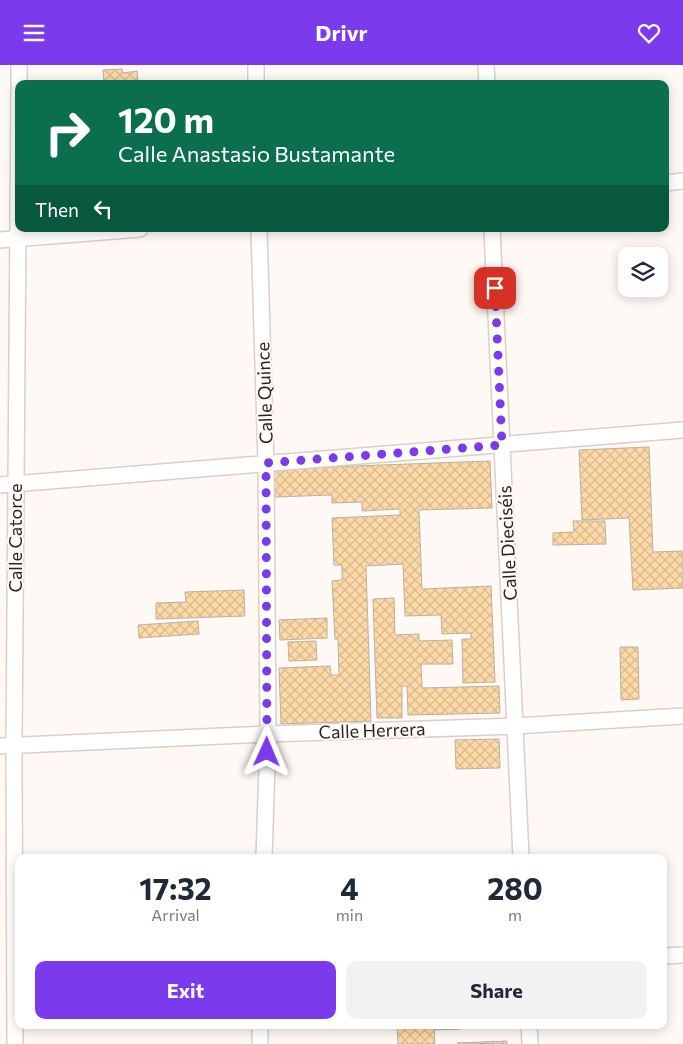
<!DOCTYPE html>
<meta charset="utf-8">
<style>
body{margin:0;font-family:Commissioner,sans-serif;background:#f2f2f3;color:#1f2937;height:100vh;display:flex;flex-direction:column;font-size:19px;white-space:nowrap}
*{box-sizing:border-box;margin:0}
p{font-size:16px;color:#747a83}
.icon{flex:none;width:28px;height:28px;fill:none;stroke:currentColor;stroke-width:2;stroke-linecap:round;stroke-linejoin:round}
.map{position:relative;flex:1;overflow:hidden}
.panel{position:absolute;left:15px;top:789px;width:652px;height:175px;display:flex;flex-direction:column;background:#fff;border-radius:10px;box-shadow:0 2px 12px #0003}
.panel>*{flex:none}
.guide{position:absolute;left:15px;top:15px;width:654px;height:152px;border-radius:10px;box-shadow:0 2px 12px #0003;background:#0b6e4f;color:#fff;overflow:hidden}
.fabs{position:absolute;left:618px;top:182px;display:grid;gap:10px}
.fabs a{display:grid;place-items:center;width:50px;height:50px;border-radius:10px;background:#fff;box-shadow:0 2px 12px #0003;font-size:25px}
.pin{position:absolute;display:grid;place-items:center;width:42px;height:42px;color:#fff;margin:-21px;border-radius:10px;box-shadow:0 2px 8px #0006}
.me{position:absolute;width:55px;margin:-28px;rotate:1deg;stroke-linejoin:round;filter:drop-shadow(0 0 4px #0008)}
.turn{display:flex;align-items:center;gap:18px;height:105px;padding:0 20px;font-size:22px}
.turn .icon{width:65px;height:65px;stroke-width:2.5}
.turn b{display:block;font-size:35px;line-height:42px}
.then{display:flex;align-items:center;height:48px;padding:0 20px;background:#0003;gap:10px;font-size:19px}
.eta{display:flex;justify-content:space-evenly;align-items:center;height:85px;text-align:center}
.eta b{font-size:30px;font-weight:700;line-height:35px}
.action{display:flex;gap:10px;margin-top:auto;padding:10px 20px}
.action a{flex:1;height:58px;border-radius:10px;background:#7c3aed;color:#fff;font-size:20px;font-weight:700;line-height:58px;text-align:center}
.action a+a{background:#f2f2f3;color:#1f2937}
header{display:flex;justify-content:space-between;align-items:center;height:65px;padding:0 20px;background:#7c3aed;color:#fff;font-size:22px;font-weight:700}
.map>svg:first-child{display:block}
.building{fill:url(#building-cross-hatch);stroke:#bab1a5}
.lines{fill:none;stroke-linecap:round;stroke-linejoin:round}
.minor-casing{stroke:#dccfc6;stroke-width:18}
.minor{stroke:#fff;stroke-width:15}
.route{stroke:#7c3aed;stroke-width:9;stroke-dasharray:0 16.2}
.labels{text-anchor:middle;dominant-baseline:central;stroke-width:4;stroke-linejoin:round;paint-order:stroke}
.street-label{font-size:18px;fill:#292420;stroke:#fff9f6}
</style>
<header><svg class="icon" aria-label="menu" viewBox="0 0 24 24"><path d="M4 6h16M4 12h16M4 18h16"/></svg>Drivr<svg class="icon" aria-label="heart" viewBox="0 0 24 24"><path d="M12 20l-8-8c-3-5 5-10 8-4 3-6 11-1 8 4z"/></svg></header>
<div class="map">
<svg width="683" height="979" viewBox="0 0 683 979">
<defs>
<pattern id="building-cross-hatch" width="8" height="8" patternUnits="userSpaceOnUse" patternTransform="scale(1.25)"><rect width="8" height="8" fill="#fdd9a7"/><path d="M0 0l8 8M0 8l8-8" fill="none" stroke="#d9ba8f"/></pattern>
</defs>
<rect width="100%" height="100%" fill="#fff9f6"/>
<g class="building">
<path d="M 122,4 L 123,8 L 137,6 L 138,16 L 130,17 L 130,19 L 101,19 L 104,18 L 103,5 Z"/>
<path d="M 649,382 L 653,487 L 683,486 L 683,523 L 633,525 L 629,453 L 582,455 L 579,385 Z"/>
<path d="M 490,396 L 492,443 L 419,445 L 422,524 L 491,521 L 495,617 L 463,618 L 462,574 L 471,574 L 471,568 L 442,569 L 441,550 L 405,551 L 403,499 L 366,501 L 371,656 L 281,659 L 279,603 L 330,601 L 331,610 L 339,610 L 338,574 L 335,574 L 332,516 L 342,515 L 342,500 L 334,500 L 332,453 L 400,450 L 400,444 L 362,446 L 362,437 L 332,438 L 332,430 L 275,432 L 274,404 Z"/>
<path d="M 573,456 L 605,456 L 606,479 L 553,480 L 553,468 L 574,467 Z"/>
<path d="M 244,525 L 245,551 L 156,554 L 156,538 L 186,537 L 185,527 Z"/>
<path d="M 394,533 L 395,570 L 419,569 L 419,576 L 452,575 L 453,599 L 421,599 L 422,623 L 499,621 L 500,648 L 408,650 L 407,621 L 402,621 L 402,653 L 377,653 L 373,534 Z"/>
<path d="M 327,553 L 327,573 L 280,575 L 279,555 Z"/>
<path d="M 198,556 L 199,569 L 139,573 L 138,560 Z"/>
<path d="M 316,576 L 317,595 L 289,596 L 288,577 Z"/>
<path d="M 620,582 L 638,582 L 639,634 L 621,635 Z"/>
<path d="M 499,674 L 500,703 L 456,704 L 455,675 Z"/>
<path d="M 397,960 L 434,960 L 435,979 L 398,979 Z"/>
<path d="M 435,960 L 460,960 L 461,964 L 435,965 Z"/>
<path d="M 507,976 L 507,979 L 457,978 Z"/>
</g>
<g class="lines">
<defs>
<g id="minor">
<path d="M 256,0 L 256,19"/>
<path d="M 486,0 L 487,19"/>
<path d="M 19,19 L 19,0"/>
<path d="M 665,118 L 683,116"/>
<path d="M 259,164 L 266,398 L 268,669 L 264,792"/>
<path d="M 492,164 L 521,792"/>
<path d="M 0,175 L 140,164"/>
<path d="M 0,420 L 683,365"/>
<path d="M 0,681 L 268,669 L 515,661 L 683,651"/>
<path d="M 664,891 L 683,890"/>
<path d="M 260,960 L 260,979"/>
<path d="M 529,960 L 530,979"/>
<path d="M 15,979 L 14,680 L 19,26"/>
</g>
</defs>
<use href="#minor" class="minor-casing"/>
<use href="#minor" class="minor"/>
</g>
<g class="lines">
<path class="route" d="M 267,687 L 266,398 L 502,380 L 495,223"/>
</g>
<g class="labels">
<g class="street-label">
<text transform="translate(264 328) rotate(-92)">Calle Quince</text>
<text transform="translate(15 473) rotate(-90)">Calle Catorce</text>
<text transform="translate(507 478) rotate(-93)">Calle Dieciséis</text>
<text transform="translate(372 665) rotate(-2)">Calle Herrera</text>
</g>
</g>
</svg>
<div class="fabs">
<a><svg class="icon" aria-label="layers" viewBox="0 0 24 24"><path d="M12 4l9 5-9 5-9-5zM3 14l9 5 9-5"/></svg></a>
</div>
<div class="pin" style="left:495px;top:223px;background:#d93025"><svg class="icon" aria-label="arrive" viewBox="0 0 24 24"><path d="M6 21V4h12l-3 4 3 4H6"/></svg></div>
<svg class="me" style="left:267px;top:687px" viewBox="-20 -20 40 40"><path d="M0-17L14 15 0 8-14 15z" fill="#7c3aed" stroke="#fff" stroke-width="4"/></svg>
<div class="guide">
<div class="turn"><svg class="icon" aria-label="right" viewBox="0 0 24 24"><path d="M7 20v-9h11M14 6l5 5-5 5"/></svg><div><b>120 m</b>Calle Anastasio Bustamante</div></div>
<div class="then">Then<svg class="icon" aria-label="left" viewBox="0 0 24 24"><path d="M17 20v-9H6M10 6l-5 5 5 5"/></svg></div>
</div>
<section class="panel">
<div class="eta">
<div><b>17:32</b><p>Arrival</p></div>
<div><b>4</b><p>min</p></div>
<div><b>280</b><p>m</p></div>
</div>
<div class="action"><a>Exit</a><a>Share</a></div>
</section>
</div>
